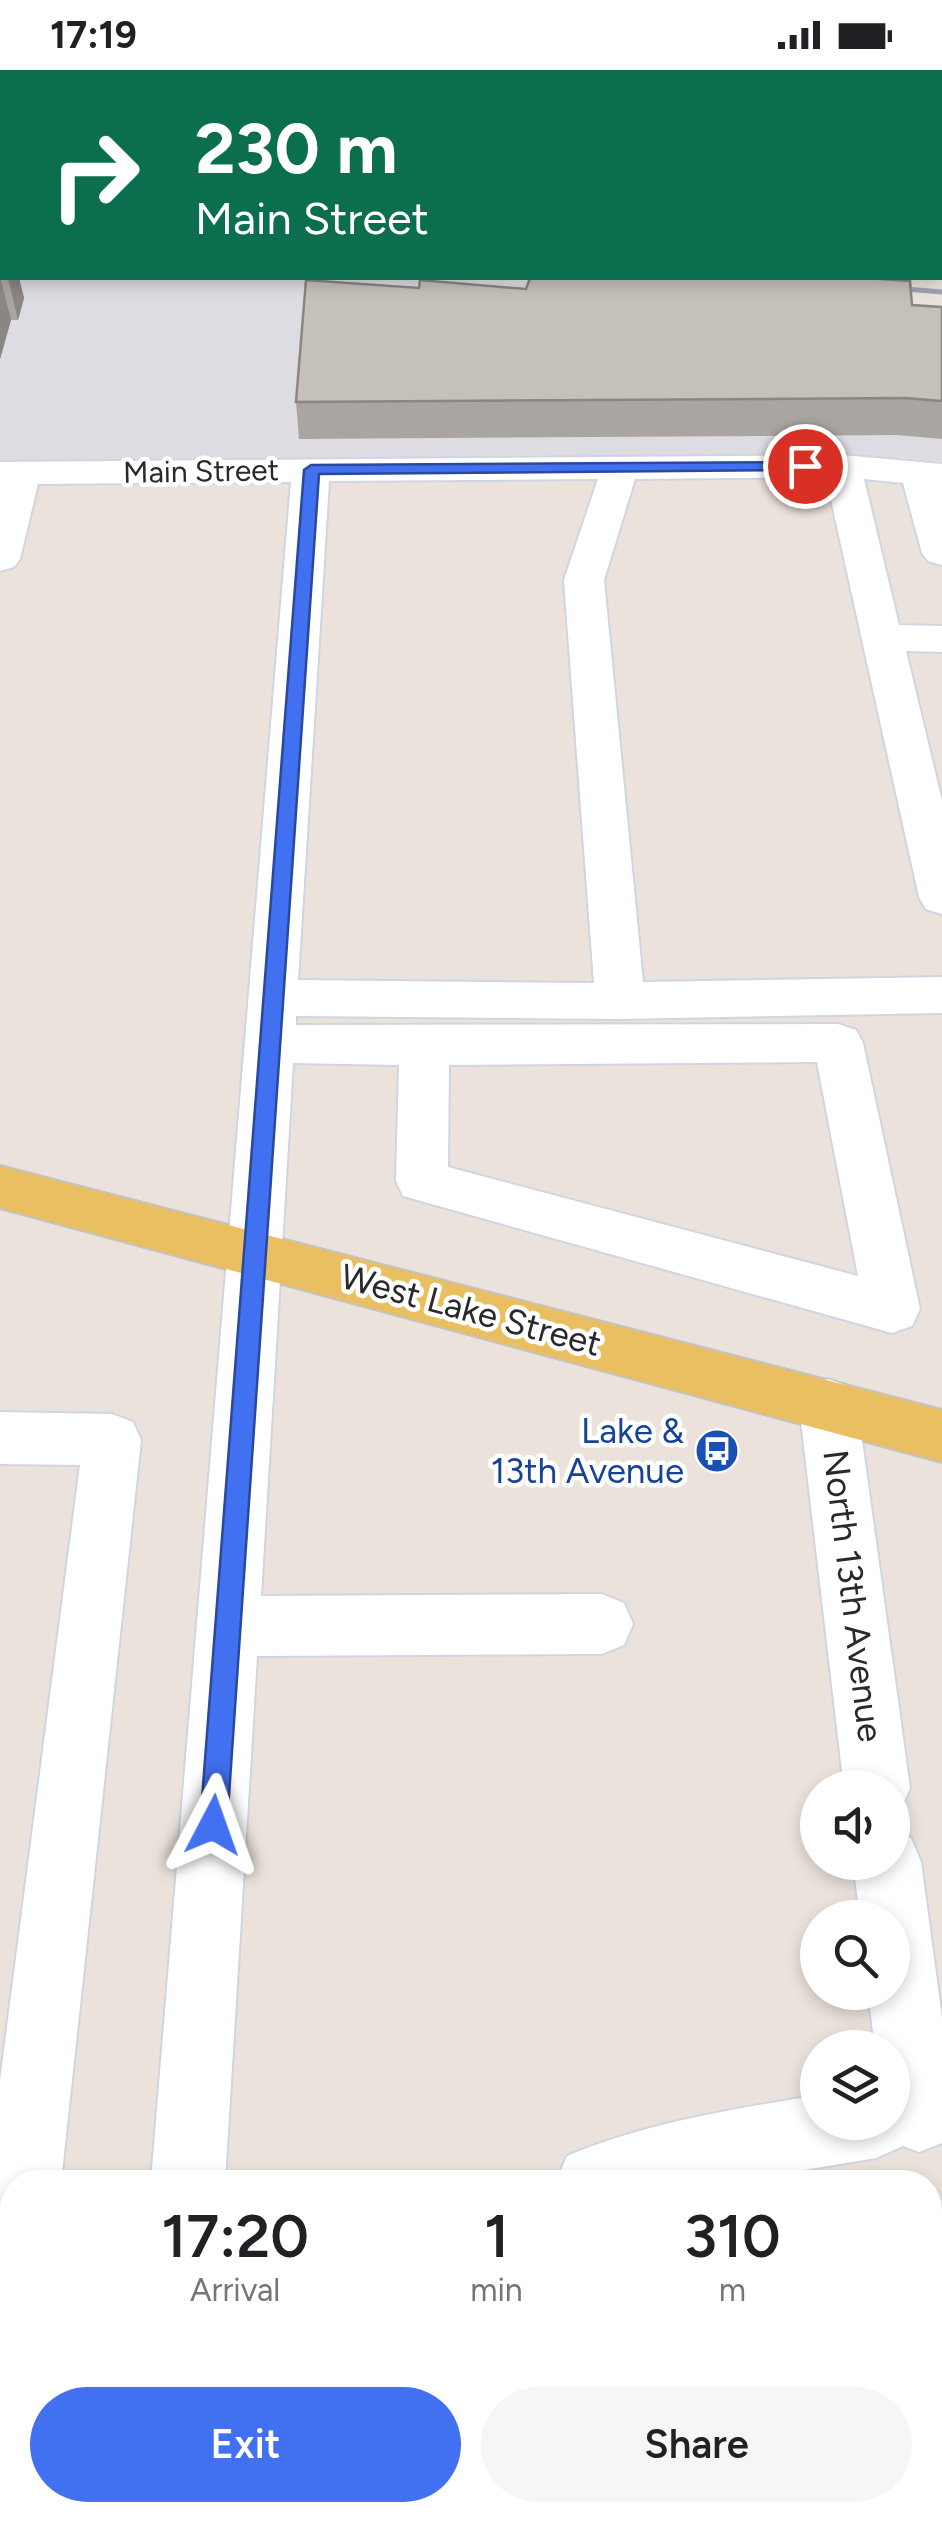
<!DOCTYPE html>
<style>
body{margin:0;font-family:Figtree,sans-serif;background:#f6f6f6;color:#202124;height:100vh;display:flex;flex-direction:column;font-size:38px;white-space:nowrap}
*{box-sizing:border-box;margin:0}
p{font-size:32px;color:#757577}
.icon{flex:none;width:55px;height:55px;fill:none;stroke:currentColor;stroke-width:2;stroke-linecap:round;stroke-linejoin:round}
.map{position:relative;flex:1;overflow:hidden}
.panel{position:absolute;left:0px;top:2100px;width:942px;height:352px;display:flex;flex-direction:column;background:#fff;border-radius:40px 40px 0 0;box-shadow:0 5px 15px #0003}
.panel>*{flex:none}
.guide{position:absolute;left:0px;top:0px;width:942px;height:210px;box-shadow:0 5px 15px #0003;background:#0b6e4f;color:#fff;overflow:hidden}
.tools{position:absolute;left:800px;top:1700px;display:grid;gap:20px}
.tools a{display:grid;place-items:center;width:110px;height:110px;border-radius:50%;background:#fff;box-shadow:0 5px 15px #0003;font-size:50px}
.pin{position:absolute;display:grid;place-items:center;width:85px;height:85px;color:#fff;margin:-42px;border:5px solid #fff;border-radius:50%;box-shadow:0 2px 10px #0007}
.me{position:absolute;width:110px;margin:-55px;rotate:4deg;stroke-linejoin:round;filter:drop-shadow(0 0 8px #0008)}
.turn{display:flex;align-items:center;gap:35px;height:210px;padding:0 30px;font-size:45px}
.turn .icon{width:130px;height:130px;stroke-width:2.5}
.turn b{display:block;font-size:70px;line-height:85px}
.eta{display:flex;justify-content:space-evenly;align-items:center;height:170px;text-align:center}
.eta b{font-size:60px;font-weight:600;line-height:70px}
.action{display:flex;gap:20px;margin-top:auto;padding:20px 30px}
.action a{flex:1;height:115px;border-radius:60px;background:#4170f1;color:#fff;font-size:40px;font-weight:600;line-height:115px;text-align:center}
.action a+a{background:#f6f6f6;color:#202124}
.status{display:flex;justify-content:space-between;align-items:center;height:70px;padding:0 50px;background:#fff;direction:ltr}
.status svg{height:28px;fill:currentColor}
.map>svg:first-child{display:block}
.industrial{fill:#dddce3}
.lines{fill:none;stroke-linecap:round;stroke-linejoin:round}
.minor-casing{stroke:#d0d5e1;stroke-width:4}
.major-casing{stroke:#c3c3c3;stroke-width:4}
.minor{fill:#fff;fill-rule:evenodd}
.major{fill:#eabf61;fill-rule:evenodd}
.rail{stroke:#9ea3b2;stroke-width:5}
.wall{fill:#aaa5a1}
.shaded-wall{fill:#8b8683}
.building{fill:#c6c0bb;stroke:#8b8683;stroke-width:2.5}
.route{fill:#4170f1;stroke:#2a499d;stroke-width:2.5}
.labels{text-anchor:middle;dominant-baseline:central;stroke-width:9;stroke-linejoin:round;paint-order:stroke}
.far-street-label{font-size:30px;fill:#292929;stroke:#fff}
.street-label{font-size:35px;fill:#292929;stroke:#fff}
.transit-label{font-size:35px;fill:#164399;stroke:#fff;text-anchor:end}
</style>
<div class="status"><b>17:19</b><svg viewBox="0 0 49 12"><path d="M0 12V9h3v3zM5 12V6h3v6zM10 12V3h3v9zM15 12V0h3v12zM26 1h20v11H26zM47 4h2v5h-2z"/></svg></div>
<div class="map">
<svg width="942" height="2451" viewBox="0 0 942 2451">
<rect width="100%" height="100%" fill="#ebe3db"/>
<g class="industrial">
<path d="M 0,0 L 942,0 L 942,167 L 940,2 L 2,2 L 2,97 Z"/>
<path d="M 0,173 L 2,208 L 441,208 L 942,246 L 942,391 L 897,387 L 0,393 Z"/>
</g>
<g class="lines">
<defs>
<g id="minor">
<rect x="429" y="0" width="28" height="2"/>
<rect x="531" y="0" width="28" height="2"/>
<rect x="0" y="55" width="2" height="18"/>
<path d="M 842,385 L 942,394 L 942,495 L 928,491 L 922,483 L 903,413 L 864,409 L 899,555 L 942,556 L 942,582 L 906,581 L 942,731 L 942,844 L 926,839 L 919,827 L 826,407 L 635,409 L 604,510 L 643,912 L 942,907 L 942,943 L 620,949 L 296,946 L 296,955 L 838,954 L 856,960 L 863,973 L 920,1239 L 912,1256 L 892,1263 L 403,1126 L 396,1111 L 399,995 L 293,993 L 261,1526 L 602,1524 L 624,1533 L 633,1554 L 624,1575 L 602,1584 L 257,1586 L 225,2112 L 151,2112 L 291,412 L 38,414 L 20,489 L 14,497 L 0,501 L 0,392 ZM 598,409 L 564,510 L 594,913 L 298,910 L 329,411 ZM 817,992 L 858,1206 L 448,1097 L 449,995 Z"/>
<path d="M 828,1309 L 848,1316 L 857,1334 L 910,1718 L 900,1741 L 892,1744 L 892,1718 L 844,1718 L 799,1334 L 808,1316 Z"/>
<path d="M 0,1342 L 112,1344 L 133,1352 L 141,1370 L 61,2112 L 12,2112 L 12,2191 L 0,2191 L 0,2011 L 80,1395 L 0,1394 Z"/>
<path d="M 892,1761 L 911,1768 L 921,1792 L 942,1948 L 942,2073 L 919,2082 L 903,2076 L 876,2088 L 732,2112 L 556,2112 L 567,2086 C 645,2053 734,2039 818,2025 L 818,2052 L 892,2052 L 892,1978 L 875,1978 L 868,1922 L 892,1922 L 892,1848 L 860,1848 L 853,1792 L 892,1792 Z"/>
</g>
<path id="major" d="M 0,1096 L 942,1340 L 942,1392 L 0,1138 Z"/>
</defs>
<use href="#minor" class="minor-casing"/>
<use href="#major" class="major-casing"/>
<use href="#minor" class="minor"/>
<use href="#major" class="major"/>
<path class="rail" d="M 882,217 L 942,222"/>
</g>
<g class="wall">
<path d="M 766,0 L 942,0 L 942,152 L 940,152 L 940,2 L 766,2 Z"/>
<path d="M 0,185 L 2,185 L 2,208 L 19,208 L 24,228 L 18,250 L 11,250 L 0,289 Z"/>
<path d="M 419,218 L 526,219 L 942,237 L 942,369 L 897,365 L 299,369 L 296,332 Z"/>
</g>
<g class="shaded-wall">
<path d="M 0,206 L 11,250 L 0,289 Z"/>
<path d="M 8,208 L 19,208 L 24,228 L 18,250 Z"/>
</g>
<g class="building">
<path d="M 88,0 L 286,0 L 285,2 L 87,2 Z"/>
<path d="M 777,0 L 942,0 L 942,116 L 940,116 L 940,2 L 778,2 Z"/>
<path d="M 0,185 L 2,185 L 2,206 L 0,208 Z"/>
<path d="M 530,208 L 868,208 L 910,211 L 912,235 L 942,237 L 942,331 L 905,328 L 296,332 L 306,210 L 419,218 L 420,210 L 526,219 Z"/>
<path d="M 942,2184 L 942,2357 L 930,2357 L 930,2185 Z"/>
<path d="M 297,2440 L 785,2440 L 786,2451 L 296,2451 Z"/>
</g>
<path class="route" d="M 805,392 L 812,396 L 810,400 L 319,404 L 227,1755 L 223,1764 L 213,1768 L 204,1764 L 200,1755 L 304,400 L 311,395 Z"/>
<defs>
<symbol id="bus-disc" viewBox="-11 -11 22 22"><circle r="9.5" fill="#1a4fb4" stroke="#fff"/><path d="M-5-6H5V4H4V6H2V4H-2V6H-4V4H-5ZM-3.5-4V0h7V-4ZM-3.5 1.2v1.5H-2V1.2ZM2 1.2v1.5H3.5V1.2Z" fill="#fff"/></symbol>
</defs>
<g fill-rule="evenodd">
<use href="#bus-disc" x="692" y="1356" width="50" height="50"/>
</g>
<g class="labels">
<g class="far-street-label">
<text transform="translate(201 401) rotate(-1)">Main Street</text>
</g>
<g class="street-label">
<text transform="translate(471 1240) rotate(15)">West Lake Street</text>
<text transform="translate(853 1526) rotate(83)">North 13th Avenue</text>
</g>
<g class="transit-label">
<text x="684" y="1361">Lake &amp;<tspan x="684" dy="40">13th Avenue</tspan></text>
</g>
</g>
</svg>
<div class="tools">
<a><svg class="icon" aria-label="sound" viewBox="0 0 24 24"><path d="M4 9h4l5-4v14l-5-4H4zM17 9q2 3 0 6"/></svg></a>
<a><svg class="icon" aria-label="search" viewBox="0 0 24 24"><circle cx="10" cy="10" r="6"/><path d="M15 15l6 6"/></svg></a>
<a><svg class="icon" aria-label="layers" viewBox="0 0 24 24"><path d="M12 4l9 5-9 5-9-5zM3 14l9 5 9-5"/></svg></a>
</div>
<div class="pin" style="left:805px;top:396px;background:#d93025"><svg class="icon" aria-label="arrive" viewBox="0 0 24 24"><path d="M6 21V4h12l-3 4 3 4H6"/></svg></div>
<svg class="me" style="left:213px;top:1755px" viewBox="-20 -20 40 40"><path d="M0-17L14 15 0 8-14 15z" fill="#4170f1" stroke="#fff" stroke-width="4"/></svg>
<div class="guide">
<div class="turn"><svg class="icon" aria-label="right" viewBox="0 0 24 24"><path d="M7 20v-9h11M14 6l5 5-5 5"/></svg><div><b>230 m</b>Main Street</div></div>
</div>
<section class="panel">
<div class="eta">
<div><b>17:20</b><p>Arrival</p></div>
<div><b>1</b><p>min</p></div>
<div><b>310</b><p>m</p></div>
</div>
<div class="action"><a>Exit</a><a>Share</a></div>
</section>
</div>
